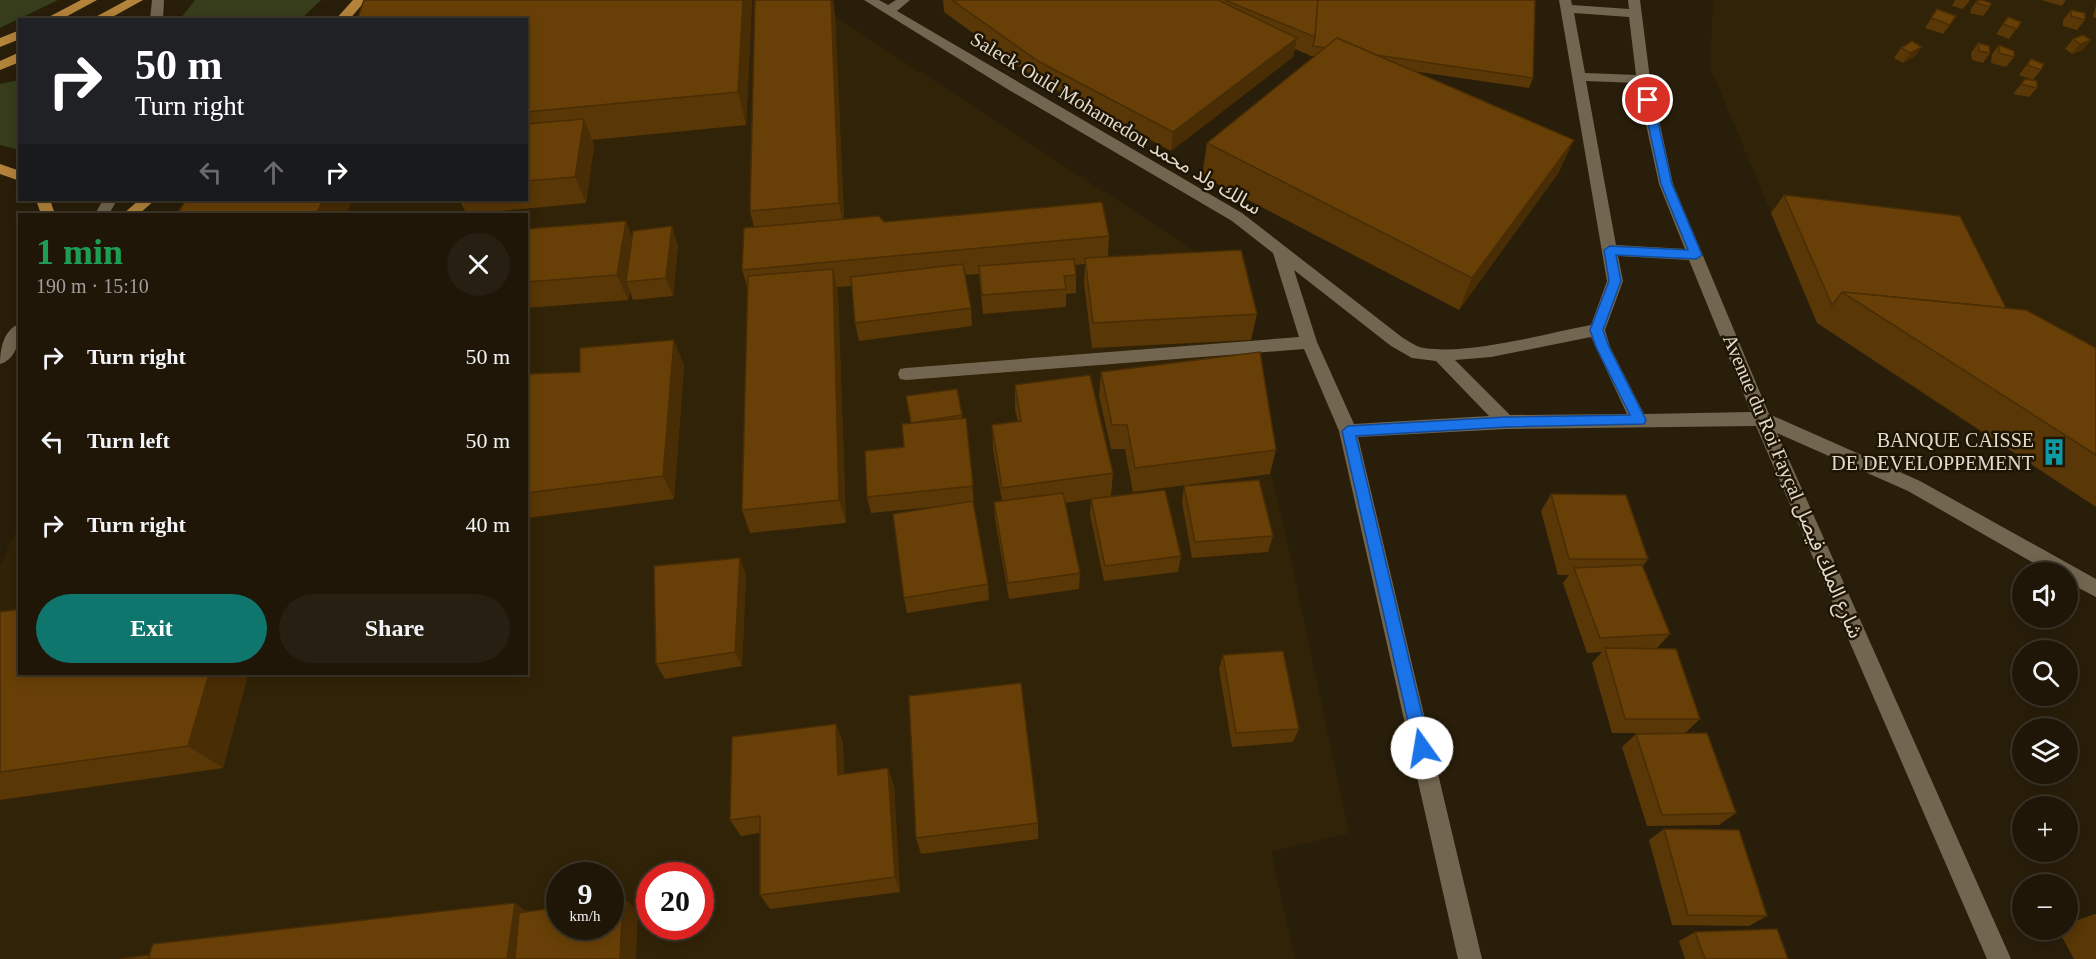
<!DOCTYPE html>
<meta charset="utf-8">
<style>
body{margin:0;font-family:"Times New Roman","Noto Sans Arabic",serif;background:#271f12;color:#f1f3f6;height:100vh;display:flex;flex-direction:column;font-size:22px;white-space:nowrap}
*{box-sizing:border-box;margin:0}
p{font-size:20px;color:#a19f9c}
.icon{flex:none;width:33px;height:33px;fill:none;stroke:currentColor;stroke-width:2;stroke-linecap:round;stroke-linejoin:round}
.map{position:relative;flex:1;overflow:hidden}
.details{position:absolute;left:18px;top:213px;width:510px;height:462px;display:flex;flex-direction:column;background:#1f1608;border-radius:0px;box-shadow:0 3px 15px #0003,0 0 0 2px #3c3529}
.details>*{flex:none}
.top-card{position:absolute;left:18px;top:18px;width:510px;height:183px;border-radius:0px;box-shadow:0 3px 15px #0003,0 0 0 2px #3c3529;background:#202124;color:#fff;overflow:hidden}
.fabs{position:absolute;left:2012px;top:562px;display:grid;gap:12px}
.fabs a{display:grid;place-items:center;width:66px;height:66px;border-radius:50%;background:#1f1608;box-shadow:0 3px 15px #0003,0 0 0 2px #3c3529;font-size:30px}
.speed{position:absolute;left:546px;top:862px;display:flex;gap:12px;font-size:30px;font-weight:700;text-align:center}
.speed>*{display:grid;place-content:center;width:78px;height:78px;border-radius:50%;background:#1f1608;box-shadow:0 3px 15px #0003,0 0 0 2px #3c3529;line-height:1}
.speed small{font-size:15px;font-weight:400}
.speed .limit{border:9px solid #d22;background:#fff;color:#111}
.pin{position:absolute;display:grid;place-items:center;width:51px;height:51px;color:#fff;margin:-26px;border:3px solid #fff;border-radius:50%;box-shadow:0 2px 6px #0007}
.me{position:absolute;width:66px;margin:-33px;rotate:347deg;stroke-linejoin:round;filter:drop-shadow(0 0 4px #0008)}
.turn{display:flex;align-items:center;gap:21px;height:126px;padding:0 18px;font-size:27px}
.turn .icon{width:78px;height:78px;stroke-width:2.5}
.turn b{display:block;font-size:42px;line-height:51px}
.lanes{display:flex;align-items:center;height:57px;padding:0 18px;background:#0003;justify-content:center;gap:30px;direction:ltr}
.lanes .off{opacity:.35}
.round{display:grid;place-items:center;flex:none;width:63px;height:63px;border-radius:32px;background:#271f12}
.overview{display:flex;align-items:center;justify-content:space-between;height:102px;padding:0 18px}
h1{font-size:36px;font-weight:800;line-height:45px;color:#1e9e55}
.primary-button{display:flex;gap:12px;margin-top:auto;padding:12px 18px}
.primary-button a{flex:1;height:69px;border-radius:36px;background:#0f766e;color:#fff;font-size:24px;font-weight:800;line-height:69px;text-align:center}
.primary-button a+a{background:#271f12;color:#f1f3f6}
ul{padding:0;list-style:none}
li{display:flex;align-items:center;gap:18px;height:84px;padding:0 18px}
li div{flex:1}
li b{display:block;font-size:22px}
li em{font-style:normal}
.map>svg:first-child{display:block}
.built{fill:#312307;fill-rule:evenodd}
.green{fill:#383e1c}
.lines{fill:none;stroke-linecap:round;stroke-linejoin:round}
.minor{fill:#736650;fill-rule:evenodd}
.highway{fill:#b5843b;fill-rule:evenodd}
.wall{fill:#593706}
.shaded-wall{fill:#492d05}
.building{fill:#684007;stroke:#492d05;stroke-width:1.5}
.route{fill:#1a73e8;stroke:#114b97;stroke-width:1.5}
.labels{text-anchor:middle;dominant-baseline:central;stroke-width:5;stroke-linejoin:round;paint-order:stroke}
.street-label{font-size:20px;fill:#e2dace;stroke:#1f1503}
.poi-label{font-size:20px;fill:#e2dace;stroke:#1f1503;text-anchor:end}
</style>
<div class="map">
<svg width="2096" height="959" viewBox="0 0 2096 959">
<rect width="100%" height="100%" fill="#291e0a"/>
<g class="built">
<path d="M 433,0 L 810,0 L 1221,268 L 1283,522 L 1349,833 L 1271,852 L 1295,959 L 0,959 L 0,566 L 19,524 L 20,674 L 526,674 L 526,214 L 227,214 L 241,200 L 526,200 L 526,20 ZM 560,876 L 610,876 L 610,927 L 560,927 ZM 650,876 L 700,876 L 700,927 L 650,927 Z"/>
<path d="M 1713,0 L 2096,0 L 2096,504 L 1817,323 L 1710,67 Z"/>
</g>
<g class="green">
<path d="M 0,0 L 58,0 L 0,28 Z"/>
<path d="M 195,0 L 321,0 L 301,19 L 180,19 Z"/>
<path d="M 19,80 L 20,80 L 19,150 L 0,145 L 0,84 Z"/>
</g>
<g class="lines">
<g class="minor">
<path d="M 152,0 L 164,0 L 163,20 L 150,20 Z"/>
<path d="M 864,0 L 879,0 L 888,5 L 896,0 L 910,0 L 897,11 L 1242,213 L 1403,338 C 1409,341 1416,347 1424,348 C 1471,355 1543,334 1591,325 L 1607,281 L 1559,0 L 1571,0 L 1572,5 L 1629,9 L 1628,0 L 1640,0 L 1650,79 L 1673,184 L 1769,414 L 1920,481 L 2096,579 L 2096,597 L 2067,582 L 2067,573 L 2051,573 L 1908,491 L 1777,433 L 2011,959 L 1987,959 L 1756,426 L 1506,429 L 1358,437 L 1482,959 L 1458,959 L 1339,431 L 1304,349 L 906,380 L 900,379 L 898,374 L 900,369 L 906,368 L 1299,337 L 1273,253 L 1232,221 L 1009,90 ZM 1574,13 L 1629,17 L 1636,75 L 1585,73 ZM 1586,81 L 1637,83 L 1659,184 L 1685,249 L 1616,245 ZM 1618,256 L 1689,260 L 1751,412 L 1644,414 L 1610,347 L 1605,330 L 1623,281 ZM 1294,270 L 1391,346 L 1412,358 L 1436,361 L 1489,416 L 1354,424 L 1317,342 ZM 1591,337 L 1627,414 L 1510,415 L 1455,360 L 1491,357 Z"/>
<path d="M 103,200 L 117,200 L 109,214 L 95,214 Z"/>
<path d="M 20,324 C 20,339 17,359 0,364 C 0,350 3,329 20,324 Z"/>
</g>
<g class="highway">
<path d="M 81,0 L 97,0 L 60,20 L 43,20 Z"/>
<path d="M 127,0 L 143,0 L 107,20 L 90,20 Z"/>
<path d="M 353,0 L 366,0 L 349,20 L 335,20 Z"/>
<path d="M 20,30 L 20,39 L 0,47 L 0,38 Z"/>
<path d="M 20,52 L 20,62 L 0,70 L 0,61 Z"/>
<path d="M 0,164 L 20,171 L 20,181 L 0,174 Z"/>
<path d="M 36,200 L 50,200 L 55,214 L 41,214 Z"/>
<path d="M 139,200 L 155,200 L 139,214 L 123,214 Z"/>
</g>
</g>
<g class="wall">
<path d="M 752,0 L 746,125 L 592,140 L 594,145 L 586,203 L 467,214 L 459,200 L 526,200 L 526,20 Z"/>
<path d="M 755,0 L 833,0 L 835,16 L 844,219 L 1109,236 L 1108,256 L 1257,314 L 1251,340 L 1092,348 L 1084,283 L 1085,264 L 1075,265 L 1076,275 L 1076,293 L 1066,294 L 1066,307 L 983,314 L 979,274 L 965,275 L 971,308 L 972,326 L 859,341 L 855,323 L 852,286 L 837,287 L 838,294 L 846,523 L 750,533 L 742,510 L 748,289 L 742,270 L 754,227 L 750,211 Z"/>
<path d="M 943,0 L 1535,0 L 1533,78 L 1529,88 L 1412,71 L 1559,172 L 1459,310 L 1202,176 L 1207,143 L 1315,56 L 1311,56 L 1295,49 L 1293,57 L 1171,151 L 1038,80 L 944,12 Z"/>
<path d="M 1955,0 L 1970,0 L 1963,9 L 1952,6 Z"/>
<path d="M 1977,0 L 1982,0 L 1990,7 L 1983,16 L 1970,13 L 1971,9 Z"/>
<path d="M 2041,0 L 2066,0 L 2062,6 Z"/>
<path d="M 2096,5 L 2096,18 L 2093,17 Z"/>
<path d="M 1937,9 L 1950,25 L 1943,34 L 1925,28 Z"/>
<path d="M 2071,10 L 2085,20 L 2077,30 L 2063,26 L 2063,20 Z"/>
<path d="M 2008,17 L 2021,22 L 2009,39 L 1996,34 Z"/>
<path d="M 2083,35 L 2083,50 L 2072,54 L 2065,49 L 2073,39 Z"/>
<path d="M 1978,43 L 1990,53 L 1983,63 L 1972,60 L 1971,53 Z"/>
<path d="M 1999,45 L 2014,57 L 2006,67 L 1991,63 L 1992,54 Z"/>
<path d="M 1922,47 L 1915,56 L 1903,63 L 1894,58 L 1901,48 Z"/>
<path d="M 2031,59 L 2041,70 L 2033,80 L 2019,75 Z"/>
<path d="M 2025,79 L 2037,88 L 2029,97 L 2013,94 Z"/>
<path d="M 1784,195 L 2006,308 L 2096,348 L 2096,507 L 1817,323 L 1771,213 Z"/>
<path d="M 626,221 L 632,237 L 678,245 L 673,296 L 633,300 L 630,291 L 628,300 L 526,308 L 526,229 Z"/>
<path d="M 684,365 L 674,499 L 527,518 L 526,394 L 580,372 Z"/>
<path d="M 1101,372 L 1276,450 L 1270,474 L 1133,492 L 1125,449 L 1111,449 L 1099,396 Z"/>
<path d="M 1015,385 L 1113,473 L 1111,496 L 1181,556 L 1178,572 L 1104,581 L 1090,515 L 1091,499 L 1065,503 L 1080,573 L 1079,589 L 1009,599 L 995,519 L 994,502 L 1002,501 L 993,449 L 992,425 L 1018,422 L 1015,409 Z"/>
<path d="M 957,389 L 962,418 L 966,418 L 974,503 L 973,503 L 988,584 L 989,600 L 907,613 L 904,598 L 943,506 L 871,513 L 867,497 L 904,447 L 911,423 Z"/>
<path d="M 1184,486 L 1273,536 L 1268,552 L 1192,558 L 1182,502 Z"/>
<path d="M 1551,494 L 1648,559 L 1643,566 L 1670,634 L 1656,649 L 1700,719 L 1685,733 L 1612,733 L 1592,663 L 1602,652 L 1587,653 L 1563,583 L 1569,575 L 1558,575 L 1541,511 Z"/>
<path d="M 746,574 L 742,666 L 665,679 L 656,664 Z"/>
<path d="M 0,612 L 248,674 L 223,768 L 0,800 Z"/>
<path d="M 1223,655 L 1299,729 L 1293,742 L 1232,747 L 1219,669 Z"/>
<path d="M 836,724 L 843,743 L 844,774 L 888,768 L 894,786 L 900,892 L 770,909 L 760,895 L 760,833 L 741,836 L 730,820 Z"/>
<path d="M 1636,734 L 1736,813 L 1719,825 L 1647,826 L 1622,747 Z"/>
<path d="M 1038,823 L 1038,839 L 921,854 L 916,838 Z"/>
<path d="M 1664,829 L 1767,916 L 1749,926 L 1672,925 L 1649,840 Z"/>
<path d="M 2095,914 L 2096,914 L 2096,959 L 2074,959 L 2058,930 L 2067,930 L 2067,924 Z"/>
<path d="M 1695,932 L 1788,959 L 1685,959 L 1679,941 Z"/>
</g>
<g class="shaded-wall">
<path d="M 743,0 L 752,0 L 746,125 L 738,92 Z"/>
<path d="M 831,0 L 833,0 L 835,16 L 845,235 L 839,203 Z"/>
<path d="M 1297,38 L 1293,57 L 1171,151 L 1173,132 Z"/>
<path d="M 2091,40 L 2083,50 L 2072,54 L 2080,44 Z"/>
<path d="M 1922,47 L 1915,56 L 1903,63 L 1910,53 Z"/>
<path d="M 584,119 L 594,145 L 586,203 L 575,177 Z"/>
<path d="M 1574,140 L 1559,172 L 1459,310 L 1472,278 Z"/>
<path d="M 323,200 L 353,200 L 346,214 L 316,214 Z"/>
<path d="M 626,221 L 636,247 L 626,282 L 630,291 L 628,300 L 617,275 Z"/>
<path d="M 672,226 L 678,245 L 673,296 L 666,278 Z"/>
<path d="M 833,269 L 838,294 L 846,523 L 839,500 Z"/>
<path d="M 674,340 L 684,365 L 674,499 L 663,476 Z"/>
<path d="M 740,558 L 746,574 L 742,666 L 735,652 Z"/>
<path d="M 209,674 L 248,674 L 223,768 L 188,746 Z"/>
<path d="M 836,724 L 843,743 L 845,792 L 838,775 Z"/>
<path d="M 888,768 L 894,786 L 900,892 L 895,877 Z"/>
<path d="M 623,897 L 638,911 L 636,959 L 620,959 Z"/>
<path d="M 515,903 L 538,920 L 533,959 L 507,959 Z"/>
</g>
<g class="building">
<path d="M 364,0 L 743,0 L 738,92 L 526,112 L 526,20 L 357,20 Z"/>
<path d="M 755,0 L 831,0 L 839,203 L 750,211 Z"/>
<path d="M 952,0 L 1218,0 L 1297,38 L 1173,132 L 1038,61 Z"/>
<path d="M 1225,0 L 1318,0 L 1315,37 Z"/>
<path d="M 1318,0 L 1535,0 L 1533,78 L 1376,55 L 1337,38 L 1326,48 L 1313,46 L 1315,37 Z"/>
<path d="M 1978,0 L 1982,0 L 1991,3 L 1990,7 L 1977,3 Z"/>
<path d="M 1937,9 L 1956,16 L 1950,25 L 1931,18 Z"/>
<path d="M 2071,10 L 2085,13 L 2085,20 L 2071,16 Z"/>
<path d="M 2008,17 L 2021,22 L 2017,29 L 2003,24 Z"/>
<path d="M 2083,35 L 2091,40 L 2080,44 L 2073,39 Z"/>
<path d="M 1337,38 L 1574,140 L 1472,278 L 1207,143 Z"/>
<path d="M 1912,41 L 1922,47 L 1910,53 L 1901,48 Z"/>
<path d="M 1978,43 L 1989,46 L 1990,53 L 1979,51 Z"/>
<path d="M 1999,45 L 2014,51 L 2014,57 L 1999,53 Z"/>
<path d="M 2031,59 L 2044,64 L 2041,70 L 2027,65 Z"/>
<path d="M 2025,79 L 2037,81 L 2037,88 L 2021,84 Z"/>
<path d="M 584,119 L 575,177 L 526,181 L 526,124 Z"/>
<path d="M 1784,195 L 1960,216 L 2006,308 L 1842,292 L 1832,305 Z"/>
<path d="M 186,200 L 323,200 L 316,214 L 177,214 Z"/>
<path d="M 1102,202 L 1109,236 L 742,270 L 744,228 L 879,216 L 884,222 Z"/>
<path d="M 626,221 L 617,275 L 526,282 L 526,229 Z"/>
<path d="M 672,226 L 666,278 L 626,282 L 633,231 Z"/>
<path d="M 1241,250 L 1257,314 L 1093,323 L 1085,258 Z"/>
<path d="M 1074,259 L 1076,275 L 1064,276 L 1066,289 L 982,295 L 979,266 Z"/>
<path d="M 963,264 L 971,308 L 855,323 L 851,277 Z"/>
<path d="M 833,269 L 839,500 L 742,510 L 748,276 Z"/>
<path d="M 1842,292 L 2026,310 L 2096,348 L 2096,455 Z"/>
<path d="M 674,340 L 663,476 L 526,493 L 526,394 L 529,374 L 580,372 L 580,348 Z"/>
<path d="M 1260,352 L 1276,450 L 1135,468 L 1127,425 L 1112,425 L 1101,372 Z"/>
<path d="M 1090,375 L 1113,473 L 1002,488 L 992,425 L 1021,421 L 1015,385 Z"/>
<path d="M 957,389 L 962,415 L 911,423 L 906,396 Z"/>
<path d="M 966,418 L 973,486 L 867,497 L 865,451 L 904,447 L 902,424 Z"/>
<path d="M 1259,480 L 1273,536 L 1195,542 L 1184,486 Z"/>
<path d="M 1165,490 L 1181,556 L 1105,566 L 1091,499 Z"/>
<path d="M 1063,493 L 1080,573 L 1008,583 L 994,502 Z"/>
<path d="M 1551,494 L 1626,495 L 1648,559 L 1569,559 Z"/>
<path d="M 973,501 L 988,584 L 904,598 L 893,514 Z"/>
<path d="M 740,558 L 735,652 L 656,664 L 654,566 Z"/>
<path d="M 1642,565 L 1670,634 L 1600,638 L 1574,568 Z"/>
<path d="M 20,609 L 20,674 L 209,674 L 188,746 L 0,772 L 0,612 Z"/>
<path d="M 1605,648 L 1676,649 L 1700,719 L 1625,719 Z"/>
<path d="M 1283,651 L 1299,729 L 1236,733 L 1223,655 Z"/>
<path d="M 1021,683 L 1038,823 L 916,838 L 909,696 Z"/>
<path d="M 836,724 L 838,775 L 888,768 L 895,877 L 760,895 L 760,816 L 730,820 L 732,737 Z"/>
<path d="M 1707,733 L 1736,813 L 1662,815 L 1636,734 Z"/>
<path d="M 1664,829 L 1739,830 L 1767,916 L 1688,915 Z"/>
<path d="M 623,897 L 620,959 L 515,959 L 519,913 L 560,907 L 560,927 L 610,927 L 610,899 Z"/>
<path d="M 515,903 L 507,959 L 148,959 L 153,944 Z"/>
<path d="M 1777,929 L 1788,959 L 1705,959 L 1695,932 Z"/>
<path d="M 150,955 L 148,959 L 120,959 Z"/>
</g>
<path class="route" d="M 1648,97 L 1653,100 L 1672,184 L 1702,255 L 1696,259 L 1616,255 L 1621,281 L 1603,330 L 1609,347 L 1646,420 L 1644,424 L 1506,427 L 1356,436 L 1430,748 L 1427,753 L 1422,755 L 1416,753 L 1414,748 L 1342,431 L 1348,426 L 1506,417 L 1630,415 L 1596,347 L 1590,330 L 1609,281 L 1604,250 L 1610,246 L 1688,250 L 1661,184 L 1643,100 Z"/>
<defs>
<symbol id="building-bare" viewBox="-9 -9 18 18"><path d="M-4-6H4V6H1V3H-1V6H-4ZM-2.5-4.3h1.7v1.8h-1.7ZM.8-4.3h1.7v1.8H.8ZM-2.5-1h1.7V.8h-1.7ZM.8-1h1.7V.8H.8Z" fill="#0f9aa8" stroke="#1f1503" stroke-width="2.5" paint-order="stroke"/></symbol>
</defs>
<g fill-rule="evenodd">
<use href="#building-bare" x="2035" y="433" width="38" height="38"/>
</g>
<g class="labels">
<g class="street-label">
<text transform="translate(1116 123) rotate(31)">Saleck Ould Mohamedou سالك ولد محمد</text>
<text transform="translate(1793 486) rotate(67)">Avenue du Roi Fayçal شارع الملك فيصل</text>
</g>
<g class="poi-label">
<text x="2034" y="440">BANQUE CAISSE<tspan x="2034" dy="23">DE DEVELOPPEMENT</tspan></text>
</g>
</g>
</svg>
<div class="fabs">
<a><svg class="icon" aria-label="sound" viewBox="0 0 24 24"><path d="M4 9h4l5-4v14l-5-4H4zM17 9q2 3 0 6"/></svg></a>
<a><svg class="icon" aria-label="search" viewBox="0 0 24 24"><circle cx="10" cy="10" r="6"/><path d="M15 15l6 6"/></svg></a>
<a><svg class="icon" aria-label="layers" viewBox="0 0 24 24"><path d="M12 4l9 5-9 5-9-5zM3 14l9 5 9-5"/></svg></a>
<a>+</a>
<a>−</a>
</div>
<div class="speed"><div>9<small>km/h</small></div><div class="limit">20</div></div>
<div class="pin" style="left:1648px;top:100px;background:#d93025"><svg class="icon" aria-label="arrive" viewBox="0 0 24 24"><path d="M6 21V4h12l-3 4 3 4H6"/></svg></div>
<svg class="me" style="left:1422px;top:748px" viewBox="-20 -20 40 40"><circle r="19" fill="#fff"/><path d="M0-13L10 11 0 6-10 11z" fill="#1a73e8"/></svg>
<div class="top-card">
<div class="turn"><svg class="icon" aria-label="right" viewBox="0 0 24 24"><path d="M7 20v-9h11M14 6l5 5-5 5"/></svg><div><b>50 m</b>Turn right</div></div>
<div class="lanes"><svg class="icon off" aria-label="left" viewBox="0 0 24 24"><path d="M17 20v-9H6M10 6l-5 5 5 5"/></svg><svg class="icon off" aria-label="ahead" viewBox="0 0 24 24"><path d="M12 20V5M6 11l6-6 6 6"/></svg><svg class="icon" aria-label="right" viewBox="0 0 24 24"><path d="M7 20v-9h11M14 6l5 5-5 5"/></svg></div>
</div>
<section class="details">
<div class="overview"><div><h1>1 min</h1><p>190 m · 15:10</p></div><a class="round"><svg class="icon" aria-label="close" viewBox="0 0 24 24"><path d="M6 6l12 12M18 6L6 18"/></svg></a></div>
<ul>
<li><svg class="icon" aria-label="right" viewBox="0 0 24 24"><path d="M7 20v-9h11M14 6l5 5-5 5"/></svg><div><b>Turn right</b></div><em>50 m</em></li>
<li><svg class="icon" aria-label="left" viewBox="0 0 24 24"><path d="M17 20v-9H6M10 6l-5 5 5 5"/></svg><div><b>Turn left</b></div><em>50 m</em></li>
<li><svg class="icon" aria-label="right" viewBox="0 0 24 24"><path d="M7 20v-9h11M14 6l5 5-5 5"/></svg><div><b>Turn right</b></div><em>40 m</em></li>
</ul>
<div class="primary-button"><a>Exit</a><a>Share</a></div>
</section>
</div>
